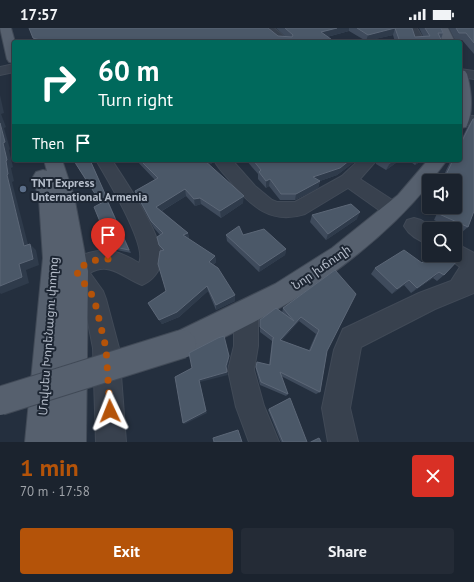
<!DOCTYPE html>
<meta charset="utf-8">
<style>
body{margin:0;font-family:"PT Sans","Noto Sans Armenian",sans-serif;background:#242b36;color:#f1f3f6;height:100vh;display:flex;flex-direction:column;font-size:15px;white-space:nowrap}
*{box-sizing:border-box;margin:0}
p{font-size:13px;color:#a0a4aa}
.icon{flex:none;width:22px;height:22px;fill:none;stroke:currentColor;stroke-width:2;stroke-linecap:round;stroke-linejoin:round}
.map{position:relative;height:414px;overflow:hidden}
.side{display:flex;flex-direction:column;background:#1b232e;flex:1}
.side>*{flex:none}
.top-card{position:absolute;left:12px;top:12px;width:450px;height:122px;border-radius:4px;box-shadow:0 2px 6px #0003,0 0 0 1px #39404a;background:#00695c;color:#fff;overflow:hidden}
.buttons{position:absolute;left:422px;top:146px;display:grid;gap:8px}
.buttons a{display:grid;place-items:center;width:40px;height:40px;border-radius:4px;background:#1b232e;box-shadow:0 2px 6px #0003,0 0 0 1px #39404a;font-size:20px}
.pin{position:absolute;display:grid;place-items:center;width:34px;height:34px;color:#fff;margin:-41px -17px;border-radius:50% 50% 50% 0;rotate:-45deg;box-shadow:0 0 4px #0007}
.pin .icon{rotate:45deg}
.me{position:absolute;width:44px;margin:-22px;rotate:358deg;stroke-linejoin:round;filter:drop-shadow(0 0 3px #0008)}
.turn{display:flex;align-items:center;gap:14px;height:84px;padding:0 20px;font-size:18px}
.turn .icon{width:52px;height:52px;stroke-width:2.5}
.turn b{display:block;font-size:28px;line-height:34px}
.then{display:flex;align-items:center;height:38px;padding:0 20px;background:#0003;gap:8px;font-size:15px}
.round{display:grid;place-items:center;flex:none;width:42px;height:42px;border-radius:4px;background:#242b36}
.head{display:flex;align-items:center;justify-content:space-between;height:68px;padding:0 20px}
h1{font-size:24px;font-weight:600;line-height:30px;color:#b45309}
.action{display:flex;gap:8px;margin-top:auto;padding:8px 20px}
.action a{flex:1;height:46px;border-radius:4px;background:#b45309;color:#fff;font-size:16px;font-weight:600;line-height:46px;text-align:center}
.action a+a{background:#242b36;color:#f1f3f6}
.status{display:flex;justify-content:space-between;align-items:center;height:28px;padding:0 20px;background:#1b232e;direction:ltr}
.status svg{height:11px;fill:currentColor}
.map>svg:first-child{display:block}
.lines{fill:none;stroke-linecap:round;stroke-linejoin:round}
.minor-casing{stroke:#414a57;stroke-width:2}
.major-casing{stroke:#414a57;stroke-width:2}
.minor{fill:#38414e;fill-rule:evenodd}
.major{fill:#56606e;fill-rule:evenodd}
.major-bridge-casing{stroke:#414a57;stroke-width:30;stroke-linecap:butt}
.major-bridge{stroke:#56606e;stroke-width:28}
.wall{fill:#3f4b5c;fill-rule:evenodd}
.shaded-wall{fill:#2f3b4b}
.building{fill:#4b5868;stroke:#5c6777;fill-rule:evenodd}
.route{stroke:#b45309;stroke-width:7;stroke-dasharray:0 12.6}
.service-dot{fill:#5c6f8a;stroke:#1d2633;stroke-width:1.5}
.labels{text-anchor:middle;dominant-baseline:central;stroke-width:4;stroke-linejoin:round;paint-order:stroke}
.poi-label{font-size:12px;font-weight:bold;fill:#b4bcc9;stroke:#1d2633;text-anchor:start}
.street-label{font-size:12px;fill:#b4bcc9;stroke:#1d2633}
</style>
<div class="status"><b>17:57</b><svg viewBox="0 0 49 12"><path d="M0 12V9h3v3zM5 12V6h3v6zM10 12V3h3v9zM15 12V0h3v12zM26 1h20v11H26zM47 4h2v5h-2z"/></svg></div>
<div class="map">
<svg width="474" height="414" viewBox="0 0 474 414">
<rect width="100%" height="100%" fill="#242f3e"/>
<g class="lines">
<defs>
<g id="minor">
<path d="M 262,0 L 274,0 L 291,14 L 278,14 Z"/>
<path d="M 406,0 L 417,0 L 425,14 L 413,14 L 411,7 Z"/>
<path d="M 14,36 L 14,44 L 0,47 L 0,39 Z"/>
<path d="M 460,41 L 474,43 L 474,51 L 460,49 Z"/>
<path d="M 460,87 L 474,88 L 474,98 L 460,95 Z"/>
<path d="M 96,132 L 112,132 C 126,155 162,205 161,231 C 161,243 152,253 142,257 C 123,250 110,233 90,245 L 103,263 L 106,271 L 119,320 L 126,414 L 96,414 L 93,320 L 84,274 L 65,243 C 69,235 75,231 83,227 C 106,218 119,223 139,235 C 148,218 106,149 96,132 Z"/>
<path d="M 214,132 L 232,132 L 255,158 L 272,172 L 277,174 L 295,174 L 342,148 L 359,132 L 374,132 L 375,134 L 360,151 L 400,177 L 402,182 L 400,187 L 393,189 L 386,187 L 348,160 L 305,186 C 271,197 251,178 231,154 C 225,147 218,140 214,132 Z"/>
<path d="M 414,190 L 421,192 L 434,201 L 429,201 L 429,216 C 419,213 409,207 404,198 L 407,192 Z"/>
<path d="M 455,215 L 474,225 L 474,265 L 435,281 L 361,319 L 350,380 L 358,414 L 328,414 L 322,380 L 334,322 L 343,301 L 419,265 L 451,253 L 460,239 L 448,230 L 446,227 L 455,227 Z"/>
<path d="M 246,274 L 254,277 L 258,285 L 258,318 L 254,342 L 264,378 L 279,414 L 249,414 L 236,379 L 228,342 L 234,318 L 234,285 L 238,277 Z"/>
</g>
<g id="major">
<path d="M 0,0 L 11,0 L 15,14 L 14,14 L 14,35 L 9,34 L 7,31 Z"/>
<path d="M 436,0 L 448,0 L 455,14 L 443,14 Z"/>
<path d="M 460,42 L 465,43 L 467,46 C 471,62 474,84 466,99 L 460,100 Z"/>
<path d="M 44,132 L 62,132 L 74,168 L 88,243 L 86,414 L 25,414 L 43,230 L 39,171 L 33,149 L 36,144 L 43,142 L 47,143 Z"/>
<path d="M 428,132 L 447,132 L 431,153 L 429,153 L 429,156 C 393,201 342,241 293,272 C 261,292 225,308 192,326 L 182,330 L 172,326 L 168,316 L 172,306 L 275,256 L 332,220 L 398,167 Z"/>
</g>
</defs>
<use href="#minor" class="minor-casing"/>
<use href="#major" class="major-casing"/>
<use href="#minor" class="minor"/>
<use href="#major" class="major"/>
<defs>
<path id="major-bridge" d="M 0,373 L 182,316"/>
</defs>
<use href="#major-bridge" class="major-bridge-casing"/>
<use href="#major-bridge" class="major-bridge"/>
</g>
<g class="wall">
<path d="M 276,0 L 412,0 L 415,9 L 423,8 L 419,0 L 441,0 L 443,5 L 441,11 L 442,14 L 395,14 L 393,7 L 366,13 L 349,3 L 327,9 L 335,14 L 35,14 L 33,10 L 286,9 Z"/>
<path d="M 449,0 L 474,0 L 474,26 L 462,12 L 455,12 Z"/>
<path d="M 473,91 L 468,199 L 461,205 L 455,202 L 455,201 L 452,201 L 434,192 L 440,179 L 455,179 L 455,153 L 441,153 L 451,132 L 460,132 L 460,114 L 468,98 Z"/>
<path d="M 74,132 L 90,132 L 131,225 L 112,221 L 110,218 L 101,175 L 80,143 Z"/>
<path d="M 136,132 L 213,132 L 214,134 L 209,137 L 243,175 L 221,190 L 201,176 L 195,178 L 186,168 L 162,183 L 188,205 L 189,211 L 215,228 L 216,234 L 213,237 L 235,273 L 216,282 L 208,263 L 179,289 L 162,296 L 148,275 L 166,263 L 162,223 L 159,217 L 160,207 L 154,200 L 137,169 L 135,163 L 155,152 Z"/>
<path d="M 246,132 L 357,132 L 337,147 L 320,153 L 318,160 L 295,172 L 280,172 L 269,158 L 266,160 L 258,151 L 258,146 Z"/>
<path d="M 375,132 L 400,132 L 386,142 L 376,136 Z"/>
<path d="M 408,132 L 423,132 L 415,137 Z"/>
<path d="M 312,187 L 357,191 L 326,212 L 310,194 Z"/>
<path d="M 226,207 L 243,207 L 286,221 L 285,227 L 259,244 L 227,213 Z"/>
<path d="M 429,227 L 455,227 L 444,247 L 437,253 L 433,250 L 411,265 L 404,257 L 392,266 L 371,246 L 375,240 L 422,235 Z"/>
<path d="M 335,242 L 327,323 L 320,364 L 316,366 L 281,348 L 288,366 L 286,368 L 260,357 L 256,342 L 257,334 L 269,337 L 272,313 L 260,304 L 260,292 L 282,285 L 283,280 ZM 299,293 L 316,306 L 309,322 L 281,313 Z"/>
<path d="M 269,381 L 307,414 L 281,414 L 268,382 Z"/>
<path d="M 319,410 L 321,414 L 309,414 L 316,411 Z"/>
</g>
<g class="shaded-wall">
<path d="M 337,0 L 349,0 L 349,3 L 319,11 L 321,4 Z"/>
<path d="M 395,0 L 393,7 L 366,13 L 368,7 Z"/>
<path d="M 0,67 L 4,85 L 1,86 L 6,99 L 4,100 L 10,121 L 9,122 L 13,139 L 11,140 L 14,153 L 12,154 L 30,224 L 24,218 L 7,147 L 6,133 L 0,95 Z"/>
<path d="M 90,132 L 131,225 L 99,172 Z"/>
<path d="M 204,132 L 213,132 L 214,134 L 205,139 Z"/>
<path d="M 350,132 L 357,132 L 337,147 L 311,156 L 313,149 Z"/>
<path d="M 394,132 L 400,132 L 386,142 L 390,135 Z"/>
<path d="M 418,132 L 423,132 L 415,137 Z"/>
<path d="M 270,151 L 269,158 L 266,160 L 266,153 Z"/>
<path d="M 320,153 L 318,160 L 295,172 L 296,166 Z"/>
<path d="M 185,161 L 186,168 L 158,185 L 156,179 Z"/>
<path d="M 244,168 L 243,175 L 221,190 L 220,183 Z"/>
<path d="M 200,170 L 201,176 L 195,178 L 194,171 Z"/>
<path d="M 360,184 L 357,191 L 326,212 L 328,206 Z"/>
<path d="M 188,205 L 189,211 L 183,207 Z"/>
<path d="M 30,216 L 36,222 L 39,237 L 26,242 L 29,255 L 1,266 L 0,265 L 0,258 L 19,236 Z"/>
<path d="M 286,221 L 285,227 L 259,244 L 260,238 Z"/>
<path d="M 215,228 L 216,234 L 210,239 L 209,234 Z"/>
<path d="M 439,244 L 433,250 L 411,265 L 417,260 Z"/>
<path d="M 409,252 L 404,257 L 392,266 L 397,261 Z"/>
<path d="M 207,258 L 208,263 L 179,289 L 162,296 L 159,292 Z"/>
<path d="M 235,267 L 235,273 L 216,282 L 216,277 Z"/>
<path d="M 301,289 L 299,293 L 278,316 L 280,312 Z"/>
<path d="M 229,328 L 229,332 L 227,342 L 226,338 Z"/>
<path d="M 227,344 L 228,347 L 200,354 L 207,385 L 185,396 L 183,395 L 199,352 Z"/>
</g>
<g class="building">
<path d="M 29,0 L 268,0 L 278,8 L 292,9 L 293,7 L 285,0 L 337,0 L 321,4 L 335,14 L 37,14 L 40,12 L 33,10 Z"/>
<path d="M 357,0 L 412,0 L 415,9 L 430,8 L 425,0 L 441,0 L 443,5 L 438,5 L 442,14 L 400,14 L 395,0 L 368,7 Z"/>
<path d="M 456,0 L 474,0 L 474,15 L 466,5 L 459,5 Z"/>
<path d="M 473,91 L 474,91 L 474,183 L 468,199 L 439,186 L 443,179 L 455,179 L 455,153 L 443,153 L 453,132 L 460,132 L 460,117 Z"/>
<path d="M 0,95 L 5,114 L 3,115 L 7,132 L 6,133 L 8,146 L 7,147 L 24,218 L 30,216 L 33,231 L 19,236 L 22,249 L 0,258 Z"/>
<path d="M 74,132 L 90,132 L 106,168 L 99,172 L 76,136 Z"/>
<path d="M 140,132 L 205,132 L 204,132 L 244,168 L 220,183 L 200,170 L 194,171 L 185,161 L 156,179 L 188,205 L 183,207 L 215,228 L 209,234 L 218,240 L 235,267 L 216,277 L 207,258 L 177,284 L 159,292 L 148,275 L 166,263 L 158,236 L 160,223 L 164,222 L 159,217 L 157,209 L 163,205 L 151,193 L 135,163 L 158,150 Z"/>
<path d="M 253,132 L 350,132 L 340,140 L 313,149 L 320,153 L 296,166 L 281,166 L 270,151 L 266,153 L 259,144 L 261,142 Z"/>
<path d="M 384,132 L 394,132 L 390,135 Z"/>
<path d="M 107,172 L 129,222 L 110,218 L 94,179 Z"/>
<path d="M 351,176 L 360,184 L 328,206 L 312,187 Z"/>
<path d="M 239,198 L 243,207 L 264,201 L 286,221 L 260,238 L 226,207 Z"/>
<path d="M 404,222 L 422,235 L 430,227 L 455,227 L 455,226 L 460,230 L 444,247 L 439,244 L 417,260 L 409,252 L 397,261 L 375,240 Z"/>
<path d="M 335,242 L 356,266 L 327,323 L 320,364 L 280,344 L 288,366 L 261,354 L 256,339 L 257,334 L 270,337 L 273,310 L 274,310 L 260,299 L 260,292 L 276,280 L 294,293 L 283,280 ZM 301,289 L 319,302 L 310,323 L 280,312 Z"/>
<path d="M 224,308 L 229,328 L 226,338 L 227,344 L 199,352 L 206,383 L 183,395 L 175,349 L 192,340 L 189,325 L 218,310 Z"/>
<path d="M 290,370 L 307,414 L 283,414 L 269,381 Z"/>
<path d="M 238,402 L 242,414 L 214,414 L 213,410 Z"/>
<path d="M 319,410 L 321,414 L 311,414 Z"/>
</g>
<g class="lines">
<path class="route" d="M 108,231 C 94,231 87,234 76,243 L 94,270 L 106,320 L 110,383"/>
</g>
<circle class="service-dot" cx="23" cy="161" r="4"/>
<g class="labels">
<g class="poi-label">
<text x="31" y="154">TNT Express<tspan x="31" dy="14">Unternational Armenia</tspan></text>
</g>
<g class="street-label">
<text transform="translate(321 239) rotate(-35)">Նոր խճուղի</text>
<text transform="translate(48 308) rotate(-86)">Մովսես Խորենացու փողոց</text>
</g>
</g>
</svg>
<div class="buttons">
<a><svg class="icon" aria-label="sound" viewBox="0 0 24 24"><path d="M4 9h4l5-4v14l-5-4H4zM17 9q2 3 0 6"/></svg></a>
<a><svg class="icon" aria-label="search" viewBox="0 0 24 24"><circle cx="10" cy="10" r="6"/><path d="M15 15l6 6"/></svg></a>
</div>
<div class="pin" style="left:108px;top:231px;background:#d93025"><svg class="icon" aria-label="arrive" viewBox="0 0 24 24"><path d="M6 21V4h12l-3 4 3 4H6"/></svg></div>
<svg class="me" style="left:110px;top:383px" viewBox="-20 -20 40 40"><path d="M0-17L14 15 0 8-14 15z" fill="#b45309" stroke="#fff" stroke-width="4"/></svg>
<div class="top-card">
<div class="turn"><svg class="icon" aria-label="right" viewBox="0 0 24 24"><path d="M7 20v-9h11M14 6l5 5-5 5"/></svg><div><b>60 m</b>Turn right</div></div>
<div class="then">Then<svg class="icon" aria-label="arrive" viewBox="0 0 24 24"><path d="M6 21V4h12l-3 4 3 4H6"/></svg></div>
</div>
</div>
<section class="side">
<div class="head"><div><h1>1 min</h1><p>70 m · 17:58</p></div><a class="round" style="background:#d93025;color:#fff"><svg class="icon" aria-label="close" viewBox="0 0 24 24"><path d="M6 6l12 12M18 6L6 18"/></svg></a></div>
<div class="action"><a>Exit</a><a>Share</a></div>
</section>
